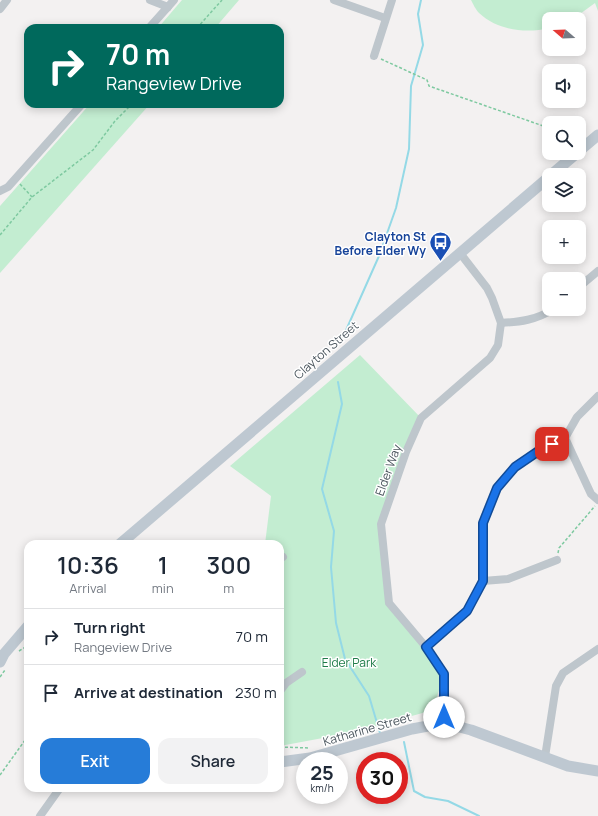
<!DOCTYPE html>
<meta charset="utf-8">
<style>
body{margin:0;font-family:Manrope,sans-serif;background:#f2f2f3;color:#1f2937;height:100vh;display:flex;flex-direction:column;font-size:15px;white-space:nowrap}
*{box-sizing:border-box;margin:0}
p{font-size:13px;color:#747a83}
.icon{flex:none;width:22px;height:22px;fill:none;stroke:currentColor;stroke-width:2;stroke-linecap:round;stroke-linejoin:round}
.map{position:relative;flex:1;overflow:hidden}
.panel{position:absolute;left:24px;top:540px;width:260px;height:252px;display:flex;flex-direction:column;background:#fff;border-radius:12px;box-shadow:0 2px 10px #0003}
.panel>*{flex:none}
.guide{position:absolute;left:24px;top:24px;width:260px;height:84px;border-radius:12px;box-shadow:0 2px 10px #0003;background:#00695c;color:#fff;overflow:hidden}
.needle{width:26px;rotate:289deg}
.buttons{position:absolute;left:542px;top:12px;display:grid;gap:8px}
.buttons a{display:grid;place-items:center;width:44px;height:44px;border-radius:8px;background:#fff;box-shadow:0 2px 10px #0003;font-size:20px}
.speed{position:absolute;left:296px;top:752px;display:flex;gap:8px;font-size:20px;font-weight:700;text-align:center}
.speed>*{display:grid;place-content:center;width:52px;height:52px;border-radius:50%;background:#fff;box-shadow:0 2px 10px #0003;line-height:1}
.speed small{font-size:10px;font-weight:400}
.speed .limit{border:6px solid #d22;background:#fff;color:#111}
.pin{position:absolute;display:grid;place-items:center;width:34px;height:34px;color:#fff;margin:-17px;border-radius:8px;box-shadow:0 2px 6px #0006}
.me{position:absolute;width:44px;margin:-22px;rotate:0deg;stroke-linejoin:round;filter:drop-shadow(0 0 3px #0008)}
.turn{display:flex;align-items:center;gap:14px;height:84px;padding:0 16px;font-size:18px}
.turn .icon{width:52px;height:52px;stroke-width:2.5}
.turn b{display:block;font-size:28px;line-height:34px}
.eta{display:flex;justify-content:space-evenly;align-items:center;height:68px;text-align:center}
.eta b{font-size:24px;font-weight:600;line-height:28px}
.button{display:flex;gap:8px;margin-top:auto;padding:8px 16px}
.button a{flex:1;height:46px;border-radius:12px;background:#267cd8;color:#fff;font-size:16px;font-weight:600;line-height:46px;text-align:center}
.button a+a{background:#f2f2f3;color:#1f2937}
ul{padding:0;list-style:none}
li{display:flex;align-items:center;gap:12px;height:56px;padding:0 16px;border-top:1px solid #e0e1e3}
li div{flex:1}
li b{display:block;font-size:15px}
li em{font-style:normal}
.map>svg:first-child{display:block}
.green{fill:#c3edd1}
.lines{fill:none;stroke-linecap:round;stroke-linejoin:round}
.stream{stroke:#94d9e6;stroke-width:2}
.path{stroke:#7ec9a0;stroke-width:1.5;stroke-dasharray:3 2;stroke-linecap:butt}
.street{stroke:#bec6cc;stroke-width:8}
.secondary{stroke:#bec8d1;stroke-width:11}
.route-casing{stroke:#114b97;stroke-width:10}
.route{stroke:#1a73e8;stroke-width:7}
.labels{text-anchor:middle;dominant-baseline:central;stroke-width:3;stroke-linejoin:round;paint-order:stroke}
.transit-label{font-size:12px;font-weight:bold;fill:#164399;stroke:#fff;text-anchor:end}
.street-label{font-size:12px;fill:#4a555d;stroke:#fff}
.park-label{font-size:12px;fill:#1e7b48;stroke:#fff}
</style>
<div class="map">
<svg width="598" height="816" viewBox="0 0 598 816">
<rect width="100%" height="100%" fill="#f3f1f1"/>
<g class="green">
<path d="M 182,0 L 239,0 L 215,28 L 158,28 Z"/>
<path d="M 471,0 L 598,0 L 598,11 L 595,3 L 573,19 L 549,19 L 549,28 C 526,34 497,30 479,13 C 476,10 473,4 471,0 Z"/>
<path d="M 90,104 L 150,104 L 0,273 L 0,206 Z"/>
<path d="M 360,355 L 421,418 L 381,524 L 389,603 L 444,674 L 433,710 L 355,732 L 280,746 L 280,544 L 265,544 L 271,496 L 230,466 Z"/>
</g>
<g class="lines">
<g class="stream">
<path d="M 343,337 L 379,256 L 396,208 L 409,149 L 411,86 L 423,45 L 418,14 L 421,0"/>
<path d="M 338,382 L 342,404 L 322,489 L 334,531 L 331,567 L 336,623 L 345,659 L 369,696 L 380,733"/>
<path d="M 404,742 L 414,791 L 425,797 L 448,801 L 479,816"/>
</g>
<g class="path">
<path d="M 197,28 L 222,0"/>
<path d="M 381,59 L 427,80 L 429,86 L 549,128"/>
<path d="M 20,184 L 32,197"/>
<path d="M 0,235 L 32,197 L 93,150 L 115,121 L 132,104"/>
<path d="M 558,553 L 559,548 L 595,506"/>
<path d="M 19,651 L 24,648 L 28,650"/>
<path d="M 0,677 L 5,670"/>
<path d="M 280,747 L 310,748"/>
<path d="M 0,775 L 28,736"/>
</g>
<g class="street">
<path d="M 150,0 L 168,7"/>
<path d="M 334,0 L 385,18"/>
<path d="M 0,9 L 7,0"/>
<path d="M 149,28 L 174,0"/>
<path d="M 374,56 L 392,0"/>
<path d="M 0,191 L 8,187 L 82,104"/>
<path d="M 579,287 L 598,271"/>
<path d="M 501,323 C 519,322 537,320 553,309"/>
<path d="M 598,396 L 577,417 L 565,438 L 591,494 L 598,500"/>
<path d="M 280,559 L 283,557"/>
<path d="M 483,581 L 508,579 L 557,560"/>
<path d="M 426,647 L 467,611 L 483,581 L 483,523 L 497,488 L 515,467 L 539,450 L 565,438"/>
<path d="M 280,691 L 286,683 L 302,672"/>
<path d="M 444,723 L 444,674 L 426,647 L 389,603 L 381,524 L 406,452 L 421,418 L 490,358 L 498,345 L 501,323 L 492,298 L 487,288 L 460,253"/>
<path d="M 545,757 L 556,686 L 563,673 L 598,649"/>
<path d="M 40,816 L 60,788"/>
</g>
<g class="secondary">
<path d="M 579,151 L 598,135"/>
<path d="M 551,175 L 577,153"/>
<path d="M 120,544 L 549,177"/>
<path d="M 0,662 L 4,654 L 28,626"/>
<path d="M 280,762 L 310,758 L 412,729 L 444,723 L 471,730 L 568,766 L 598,771"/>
</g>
</g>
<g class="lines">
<defs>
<path id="route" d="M 444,717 L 444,674 L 426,647 L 467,611 L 483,581 L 483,523 L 497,488 L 515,467 L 540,450 L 552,444"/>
</defs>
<use href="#route" class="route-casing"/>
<use href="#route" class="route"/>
</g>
<defs>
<symbol id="bus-pin" viewBox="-11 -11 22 30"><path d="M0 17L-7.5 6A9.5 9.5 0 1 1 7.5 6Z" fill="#1a4fb4" stroke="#fff"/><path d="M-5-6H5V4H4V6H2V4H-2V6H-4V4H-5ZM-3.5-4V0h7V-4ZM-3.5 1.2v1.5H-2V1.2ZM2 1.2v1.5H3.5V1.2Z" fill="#fff"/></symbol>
</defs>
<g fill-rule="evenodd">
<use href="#bus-pin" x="428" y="230" width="25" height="34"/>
</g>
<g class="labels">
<g class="transit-label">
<text x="426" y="236">Clayton St<tspan x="426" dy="14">Before Elder Wy</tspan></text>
</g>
<g class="street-label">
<text transform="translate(326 350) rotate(-41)">Clayton Street</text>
<text transform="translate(388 470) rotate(-70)">Elder Way</text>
<text transform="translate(367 729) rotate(-16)">Katharine Street</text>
</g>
<g class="park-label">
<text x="349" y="662">Elder Park</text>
</g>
</g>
</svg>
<div class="buttons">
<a><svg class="needle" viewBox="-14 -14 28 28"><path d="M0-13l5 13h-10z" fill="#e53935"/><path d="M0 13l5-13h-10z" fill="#747a83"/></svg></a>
<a><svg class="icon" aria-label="sound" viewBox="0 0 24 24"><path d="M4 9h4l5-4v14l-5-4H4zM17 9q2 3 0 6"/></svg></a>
<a><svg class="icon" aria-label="search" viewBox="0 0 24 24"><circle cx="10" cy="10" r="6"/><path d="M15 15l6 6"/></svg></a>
<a><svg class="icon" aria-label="layers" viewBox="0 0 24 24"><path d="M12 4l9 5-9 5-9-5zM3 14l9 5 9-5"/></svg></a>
<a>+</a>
<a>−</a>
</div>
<div class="speed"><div>25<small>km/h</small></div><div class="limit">30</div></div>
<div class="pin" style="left:552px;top:444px;background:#d93025"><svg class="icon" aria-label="arrive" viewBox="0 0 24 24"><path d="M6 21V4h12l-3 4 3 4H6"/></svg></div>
<svg class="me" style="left:444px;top:717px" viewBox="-20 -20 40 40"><circle r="19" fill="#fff"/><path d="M0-13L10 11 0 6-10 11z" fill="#1a73e8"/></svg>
<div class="guide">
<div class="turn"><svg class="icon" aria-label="right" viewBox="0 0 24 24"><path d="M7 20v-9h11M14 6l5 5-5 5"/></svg><div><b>70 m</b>Rangeview Drive</div></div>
</div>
<section class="panel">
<div class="eta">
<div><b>10:36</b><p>Arrival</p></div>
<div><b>1</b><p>min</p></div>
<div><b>300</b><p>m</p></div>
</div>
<ul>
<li><svg class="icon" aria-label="right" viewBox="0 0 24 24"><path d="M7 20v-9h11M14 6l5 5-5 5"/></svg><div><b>Turn right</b><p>Rangeview Drive</p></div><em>70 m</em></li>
<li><svg class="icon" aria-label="arrive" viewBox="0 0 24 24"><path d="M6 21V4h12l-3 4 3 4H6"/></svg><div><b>Arrive at destination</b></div><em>230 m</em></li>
</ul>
<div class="button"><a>Exit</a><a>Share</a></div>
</section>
</div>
